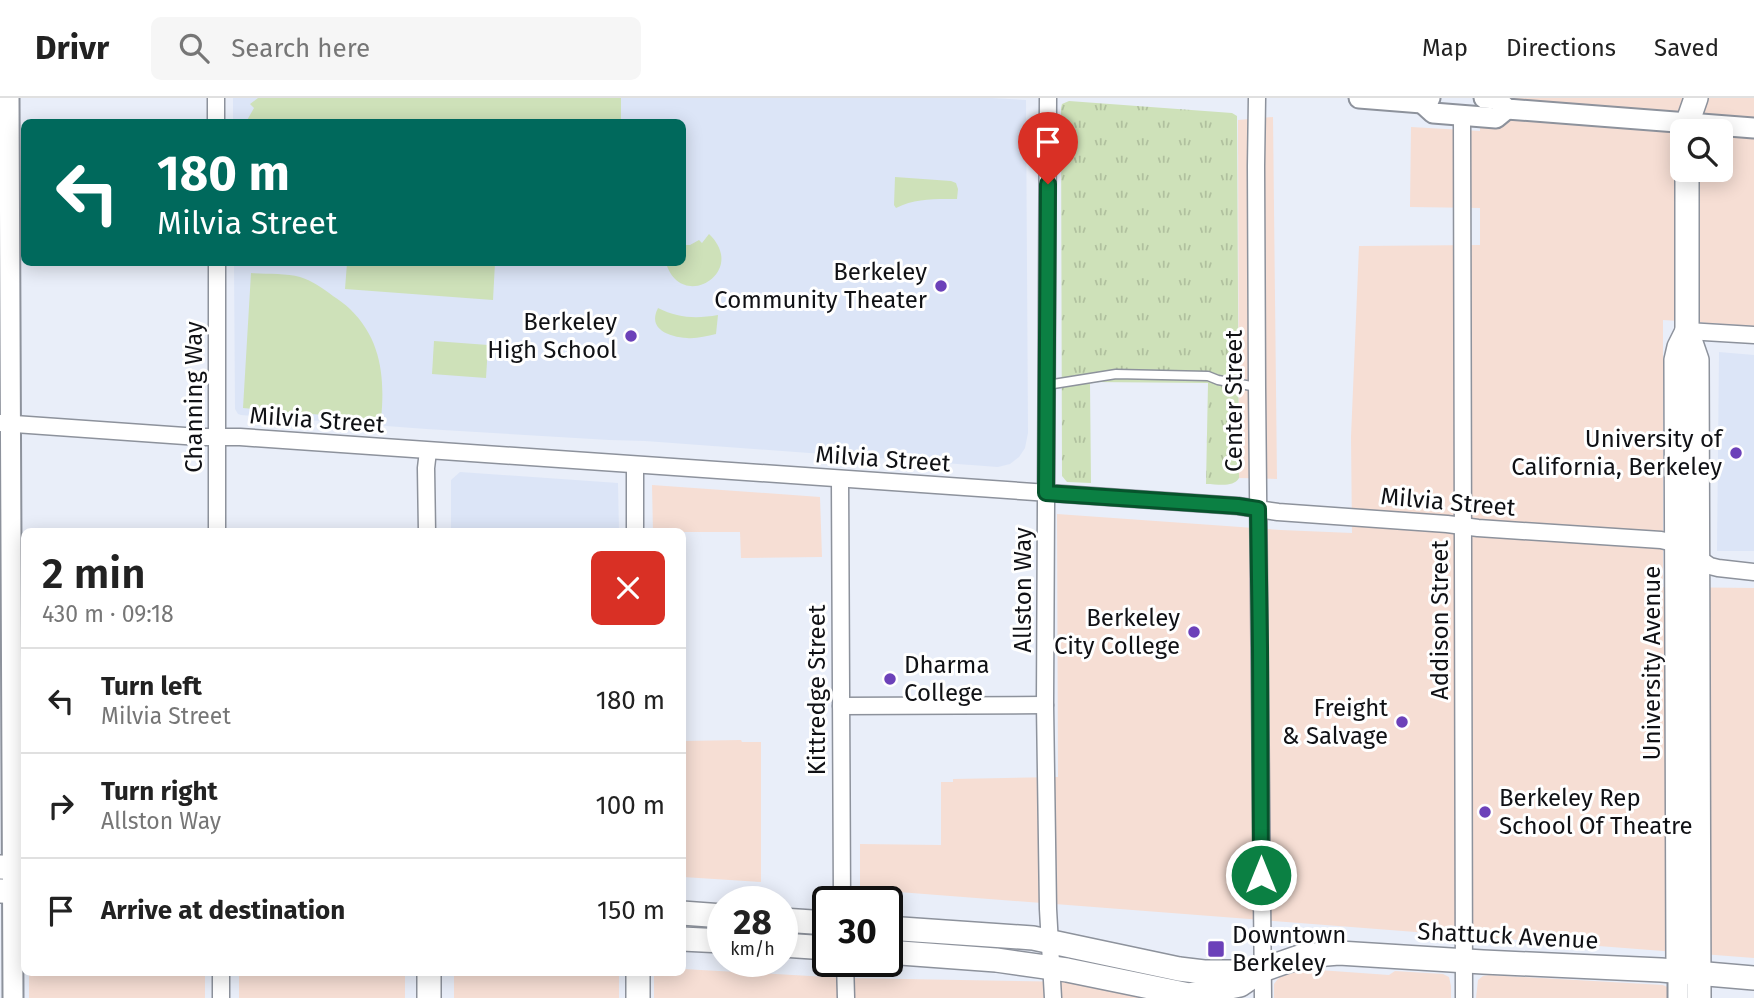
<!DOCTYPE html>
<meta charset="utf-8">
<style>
body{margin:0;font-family:"Fira Sans",sans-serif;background:#f6f6f6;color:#222;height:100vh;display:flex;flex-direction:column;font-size:26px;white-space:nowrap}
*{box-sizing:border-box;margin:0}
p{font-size:23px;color:#767676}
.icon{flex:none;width:38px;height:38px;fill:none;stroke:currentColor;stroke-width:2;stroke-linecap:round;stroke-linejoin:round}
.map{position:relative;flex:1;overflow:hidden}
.sheet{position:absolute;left:21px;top:430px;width:665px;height:448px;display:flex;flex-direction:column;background:#fff;border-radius:10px;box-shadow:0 4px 18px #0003}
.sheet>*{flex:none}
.banner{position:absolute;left:21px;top:21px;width:665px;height:147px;border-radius:10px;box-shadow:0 4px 18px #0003;background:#00695c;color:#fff;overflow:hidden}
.fabs{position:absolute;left:1670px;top:21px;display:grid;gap:14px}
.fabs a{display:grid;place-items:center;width:63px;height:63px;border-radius:10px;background:#fff;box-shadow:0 4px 18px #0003;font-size:35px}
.speed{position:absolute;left:707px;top:788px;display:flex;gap:14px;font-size:35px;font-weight:700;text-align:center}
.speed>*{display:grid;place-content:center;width:91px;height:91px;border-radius:50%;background:#fff;box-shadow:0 4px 18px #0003;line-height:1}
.speed small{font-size:18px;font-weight:400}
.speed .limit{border:4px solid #111;border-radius:10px;background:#fff;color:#111}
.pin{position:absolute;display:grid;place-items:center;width:60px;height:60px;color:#fff;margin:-72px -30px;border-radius:50% 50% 50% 0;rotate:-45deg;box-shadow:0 0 7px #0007}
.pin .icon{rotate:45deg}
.me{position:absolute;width:77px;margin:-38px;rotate:0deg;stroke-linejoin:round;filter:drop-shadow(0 0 5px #0008)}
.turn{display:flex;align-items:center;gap:24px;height:147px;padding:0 21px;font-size:32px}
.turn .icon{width:91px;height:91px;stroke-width:2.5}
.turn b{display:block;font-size:49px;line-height:60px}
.round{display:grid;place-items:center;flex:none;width:74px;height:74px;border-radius:10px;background:#f6f6f6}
.headline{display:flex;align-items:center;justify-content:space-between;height:119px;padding:0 21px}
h1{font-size:42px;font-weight:600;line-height:52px}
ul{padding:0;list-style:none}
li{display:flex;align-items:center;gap:21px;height:105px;padding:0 21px;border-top:2px solid #e0e0e0}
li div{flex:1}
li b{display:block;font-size:26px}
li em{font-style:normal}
header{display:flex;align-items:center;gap:42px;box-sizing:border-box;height:98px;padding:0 35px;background:#fff;border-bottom:2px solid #e0e0e0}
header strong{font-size:33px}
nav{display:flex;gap:38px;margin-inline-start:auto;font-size:24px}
.search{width:490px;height:63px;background:#f6f6f6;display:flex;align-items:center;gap:18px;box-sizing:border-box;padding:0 24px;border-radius:10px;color:#767676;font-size:26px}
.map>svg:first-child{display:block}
.commercial{fill:#f6ded4;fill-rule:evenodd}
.built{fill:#dce5f7}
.grass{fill:#cee1b9}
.park{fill:url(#park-tufts)}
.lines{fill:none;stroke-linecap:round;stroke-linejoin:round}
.service-casing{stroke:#8d929c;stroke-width:11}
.minor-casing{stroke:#8d929c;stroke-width:19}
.tertiary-casing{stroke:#8d929c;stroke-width:23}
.secondary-casing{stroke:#8d929c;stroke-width:26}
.service{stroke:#fff;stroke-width:8}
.minor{stroke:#fff;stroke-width:16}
.tertiary{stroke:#fff;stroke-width:19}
.secondary{stroke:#fff;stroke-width:23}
.route-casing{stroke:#07532c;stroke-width:18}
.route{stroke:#0b8043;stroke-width:12}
.poi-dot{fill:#6c41b9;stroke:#fff;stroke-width:2.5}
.labels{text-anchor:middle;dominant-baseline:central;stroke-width:6;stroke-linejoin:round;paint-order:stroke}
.poi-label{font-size:24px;fill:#101115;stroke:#fff;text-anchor:end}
.street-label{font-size:24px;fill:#101115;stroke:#fff}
</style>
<header>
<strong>Drivr</strong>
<div class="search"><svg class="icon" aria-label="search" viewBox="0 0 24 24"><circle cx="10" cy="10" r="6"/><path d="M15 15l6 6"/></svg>Search here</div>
<nav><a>Map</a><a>Directions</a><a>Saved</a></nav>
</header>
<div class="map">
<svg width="1754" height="900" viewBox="0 0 1754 900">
<defs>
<pattern id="park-tufts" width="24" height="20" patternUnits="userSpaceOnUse" patternTransform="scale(1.75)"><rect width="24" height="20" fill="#cee1b9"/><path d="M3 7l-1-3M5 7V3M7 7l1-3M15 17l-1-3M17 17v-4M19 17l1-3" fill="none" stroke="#b0c09e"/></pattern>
</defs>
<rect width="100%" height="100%" fill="#e9eef9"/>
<g class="commercial">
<path d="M 1480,0 L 1754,0 L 1754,228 L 1663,222 L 1663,489 L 1754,490 L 1754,860 L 860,791 L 860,746 L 941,747 L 941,684 L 953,684 L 953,681 L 1058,679 L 1057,416 L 1281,432 L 1352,435 L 1351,339 L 1359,148 L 1480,147 L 1480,110 L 1410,109 L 1411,29 L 1480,33 ZM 1682,33 L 1720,33 L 1720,72 L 1682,72 Z"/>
<path d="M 1273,19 L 1277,381 L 1239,380 L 1238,22 Z"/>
<path d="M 652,387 L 820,399 L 822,459 L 741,460 L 740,434 L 653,434 Z"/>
<path d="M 741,642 L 742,644 L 761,644 L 761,784 L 683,779 L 683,643 Z"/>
<path d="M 683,871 L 846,880 L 1080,884 L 1156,900 L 654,900 L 654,875 L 682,875 Z"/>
<path d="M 1305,871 L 1389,877 L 1395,873 L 1443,876 L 1449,879 L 1451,888 L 1451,900 L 1274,900 L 1274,886 L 1277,882 L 1280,879 Z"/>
<rect x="29" y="875" width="176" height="25"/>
<rect x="239" y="875" width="166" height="25"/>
<rect x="454" y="875" width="165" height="25"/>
<path d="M 1489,877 L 1663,887 L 1667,889 L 1668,900 L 1476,900 L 1478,882 L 1483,878 Z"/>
</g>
<g class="built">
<path d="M 233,0 L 992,0 L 1026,2 L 1028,335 L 1025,350 L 1019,359 L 1010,366 L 998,369 L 645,343 L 609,342 L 426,331 L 241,317 L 238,316 L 235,311 L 234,165 L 682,164 L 682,24 L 233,24 Z"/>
<path d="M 1719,254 L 1754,257 L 1754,453 L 1717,453 Z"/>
<path d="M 460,374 L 618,385 L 619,434 L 451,434 L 451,382 Z"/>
</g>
<g class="grass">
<path d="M 258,0 L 621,0 L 621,24 L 246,24 L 254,10 L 250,6 Z"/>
<path d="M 895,79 L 951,83 L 956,85 L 958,91 L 957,101 C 935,101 916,100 896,110 L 894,107 Z"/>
<path d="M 709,136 C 749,174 681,215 666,165 L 682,164 L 683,147 L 690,147 L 699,142 L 702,145 Z"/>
<path d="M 347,165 L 495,165 L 493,202 L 345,191 Z"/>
<path d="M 251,175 C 266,176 286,175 300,179 C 311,182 324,191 333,198 C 339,202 345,206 350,211 C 382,242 385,281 381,322 L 243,310 Z"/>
<path d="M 658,210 C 678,220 696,221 718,217 L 716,236 C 706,238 696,241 687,240 C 669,239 647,231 658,210 Z"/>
<path d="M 434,243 L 488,247 L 486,280 L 432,276 Z"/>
</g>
<path class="park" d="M 1069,3 L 1232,15 L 1237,18 L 1239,380 C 1233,390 1218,386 1206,386 L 1208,285 L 1090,284 L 1091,385 L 1067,384 L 1062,378 L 1061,10 L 1062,6 Z"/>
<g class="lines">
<defs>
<path id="service" d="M 1047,287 L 1116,276 L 1208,278 L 1218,282 L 1257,289"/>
<g id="minor">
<path d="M 216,0 L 216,24"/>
<path d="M 1048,0 L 1045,607 L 1048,811 L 1053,900"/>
<path d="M 1257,0 L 1256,68 L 1257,289 L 1263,900"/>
<path d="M 1462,18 L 1464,900"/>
<path d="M 217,164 L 217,434"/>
<path d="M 1687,233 L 1754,237"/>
<path d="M 0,325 L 199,339 L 240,339 L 1238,408 L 1278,414 L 1447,426 L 1478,430 L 1661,442 L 1678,446 L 1710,468 L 1718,470 L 1754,474"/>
<path d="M 635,367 L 635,434"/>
<path d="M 840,381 L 842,803"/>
<path d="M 427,434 L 426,370 L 428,353"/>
<path d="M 841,608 L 1045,607"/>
<path d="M 845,863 L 846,900"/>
<path d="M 221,900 L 221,875"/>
</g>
<g id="tertiary">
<path d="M 9,0 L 13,900"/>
<path d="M 1359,0 L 1422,5 L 1430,0"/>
<path d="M 1484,0 L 1497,1 L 1507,11 L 1754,30"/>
<path d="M 1422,5 L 1433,15 L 1496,20 L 1507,11"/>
<path d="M 1678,874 L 1678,900"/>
</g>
<g id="secondary">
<path d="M 1687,33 L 1687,26 L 1696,0"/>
<path d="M 1687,72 L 1687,233 L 1697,262 L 1699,900"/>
<path d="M 0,769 L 24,770"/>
<path d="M 0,793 L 24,794"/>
<path d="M 682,815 L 723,818"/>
<path d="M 782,822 L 828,825"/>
<path d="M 887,830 L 1033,840 L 1179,871 L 1204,874 L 1248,874"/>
<path d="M 682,841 L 723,843"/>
<path d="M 782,847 L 828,850"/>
<path d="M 887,854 L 996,862 L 1067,872 L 1189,897 L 1240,887 L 1262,872 L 1302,858 L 1339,855 L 1483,864 L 1661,872 L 1754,880"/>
<path d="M 1678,874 L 1676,262 L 1679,249 L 1687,233"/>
<path d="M 429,875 L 429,900"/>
<path d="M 638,900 L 638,875"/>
</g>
</defs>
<use href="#service" class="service-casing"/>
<use href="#minor" class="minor-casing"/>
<use href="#tertiary" class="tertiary-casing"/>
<use href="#secondary" class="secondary-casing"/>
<use href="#service" class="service"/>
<use href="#minor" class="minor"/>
<use href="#tertiary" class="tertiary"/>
<use href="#secondary" class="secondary"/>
</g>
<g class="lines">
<defs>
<path id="route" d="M 1048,86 L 1046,395 L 1238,408 L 1258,411 L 1260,550 L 1261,777"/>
</defs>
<use href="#route" class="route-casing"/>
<use href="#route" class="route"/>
</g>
<g class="poi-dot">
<circle cx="941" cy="188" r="7"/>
<circle cx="631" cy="238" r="7"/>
<circle cx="1736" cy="355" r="7"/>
<circle cx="1194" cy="534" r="7"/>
<circle cx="890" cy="581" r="7"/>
<circle cx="1402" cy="624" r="7"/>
<circle cx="1485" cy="714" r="7"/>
<rect x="1207" y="842" width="18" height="18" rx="3.5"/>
</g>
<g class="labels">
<g class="poi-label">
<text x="927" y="174">Berkeley<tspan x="927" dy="28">Community Theater</tspan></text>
<text x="617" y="224">Berkeley<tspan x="617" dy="28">High School</tspan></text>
<text x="1722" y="341">University of<tspan x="1722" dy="28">California, Berkeley</tspan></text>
<text x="1180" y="520">Berkeley<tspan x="1180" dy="28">City College</tspan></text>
<text x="904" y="567" text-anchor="start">Dharma<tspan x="904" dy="28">College</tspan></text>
<text x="1388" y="610">Freight<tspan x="1388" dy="28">&amp; Salvage</tspan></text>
<text x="1499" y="700" text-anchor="start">Berkeley Rep<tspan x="1499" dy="28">School Of Theatre</tspan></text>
<text x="1232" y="837" text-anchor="start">Downtown<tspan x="1232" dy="28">Berkeley</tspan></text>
</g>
<g class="street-label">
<text transform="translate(194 299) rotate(-90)">Channing Way</text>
<text transform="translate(1234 303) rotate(-90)">Center Street</text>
<text transform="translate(317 322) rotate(4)">Milvia Street</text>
<text transform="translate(883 361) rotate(4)">Milvia Street</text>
<text transform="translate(1448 404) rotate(5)">Milvia Street</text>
<text transform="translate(1023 492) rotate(-90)">Allston Way</text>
<text transform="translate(1440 522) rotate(-90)">Addison Street</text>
<text transform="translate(1652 565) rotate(-90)">University Avenue</text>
<text transform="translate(817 592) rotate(-90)">Kittredge Street</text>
<text transform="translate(1508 838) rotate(3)">Shattuck Avenue</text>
</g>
</g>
</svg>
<div class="fabs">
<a><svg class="icon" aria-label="search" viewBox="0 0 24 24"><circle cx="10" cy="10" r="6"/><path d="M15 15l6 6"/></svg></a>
</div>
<div class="speed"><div>28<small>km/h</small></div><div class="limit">30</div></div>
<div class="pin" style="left:1048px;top:86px;background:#d93025"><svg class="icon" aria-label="arrive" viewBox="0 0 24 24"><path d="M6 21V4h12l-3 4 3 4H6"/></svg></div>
<svg class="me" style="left:1261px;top:777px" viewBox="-20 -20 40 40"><circle r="17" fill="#0b8043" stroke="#fff" stroke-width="3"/><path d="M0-11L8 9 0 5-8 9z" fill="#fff"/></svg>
<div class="banner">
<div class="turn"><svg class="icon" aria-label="left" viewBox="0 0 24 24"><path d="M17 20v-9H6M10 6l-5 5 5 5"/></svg><div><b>180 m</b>Milvia Street</div></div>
</div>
<section class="sheet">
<div class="headline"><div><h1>2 min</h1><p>430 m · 09:18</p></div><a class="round" style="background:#d93025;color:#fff"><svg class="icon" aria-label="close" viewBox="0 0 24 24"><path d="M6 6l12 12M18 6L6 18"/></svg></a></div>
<ul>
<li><svg class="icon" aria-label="left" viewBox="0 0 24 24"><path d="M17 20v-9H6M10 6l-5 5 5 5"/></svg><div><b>Turn left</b><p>Milvia Street</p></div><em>180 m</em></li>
<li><svg class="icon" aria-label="right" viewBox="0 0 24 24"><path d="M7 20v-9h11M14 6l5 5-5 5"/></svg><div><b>Turn right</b><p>Allston Way</p></div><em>100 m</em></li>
<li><svg class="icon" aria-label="arrive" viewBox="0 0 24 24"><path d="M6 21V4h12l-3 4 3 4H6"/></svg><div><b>Arrive at destination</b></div><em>150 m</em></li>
</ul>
</section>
</div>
